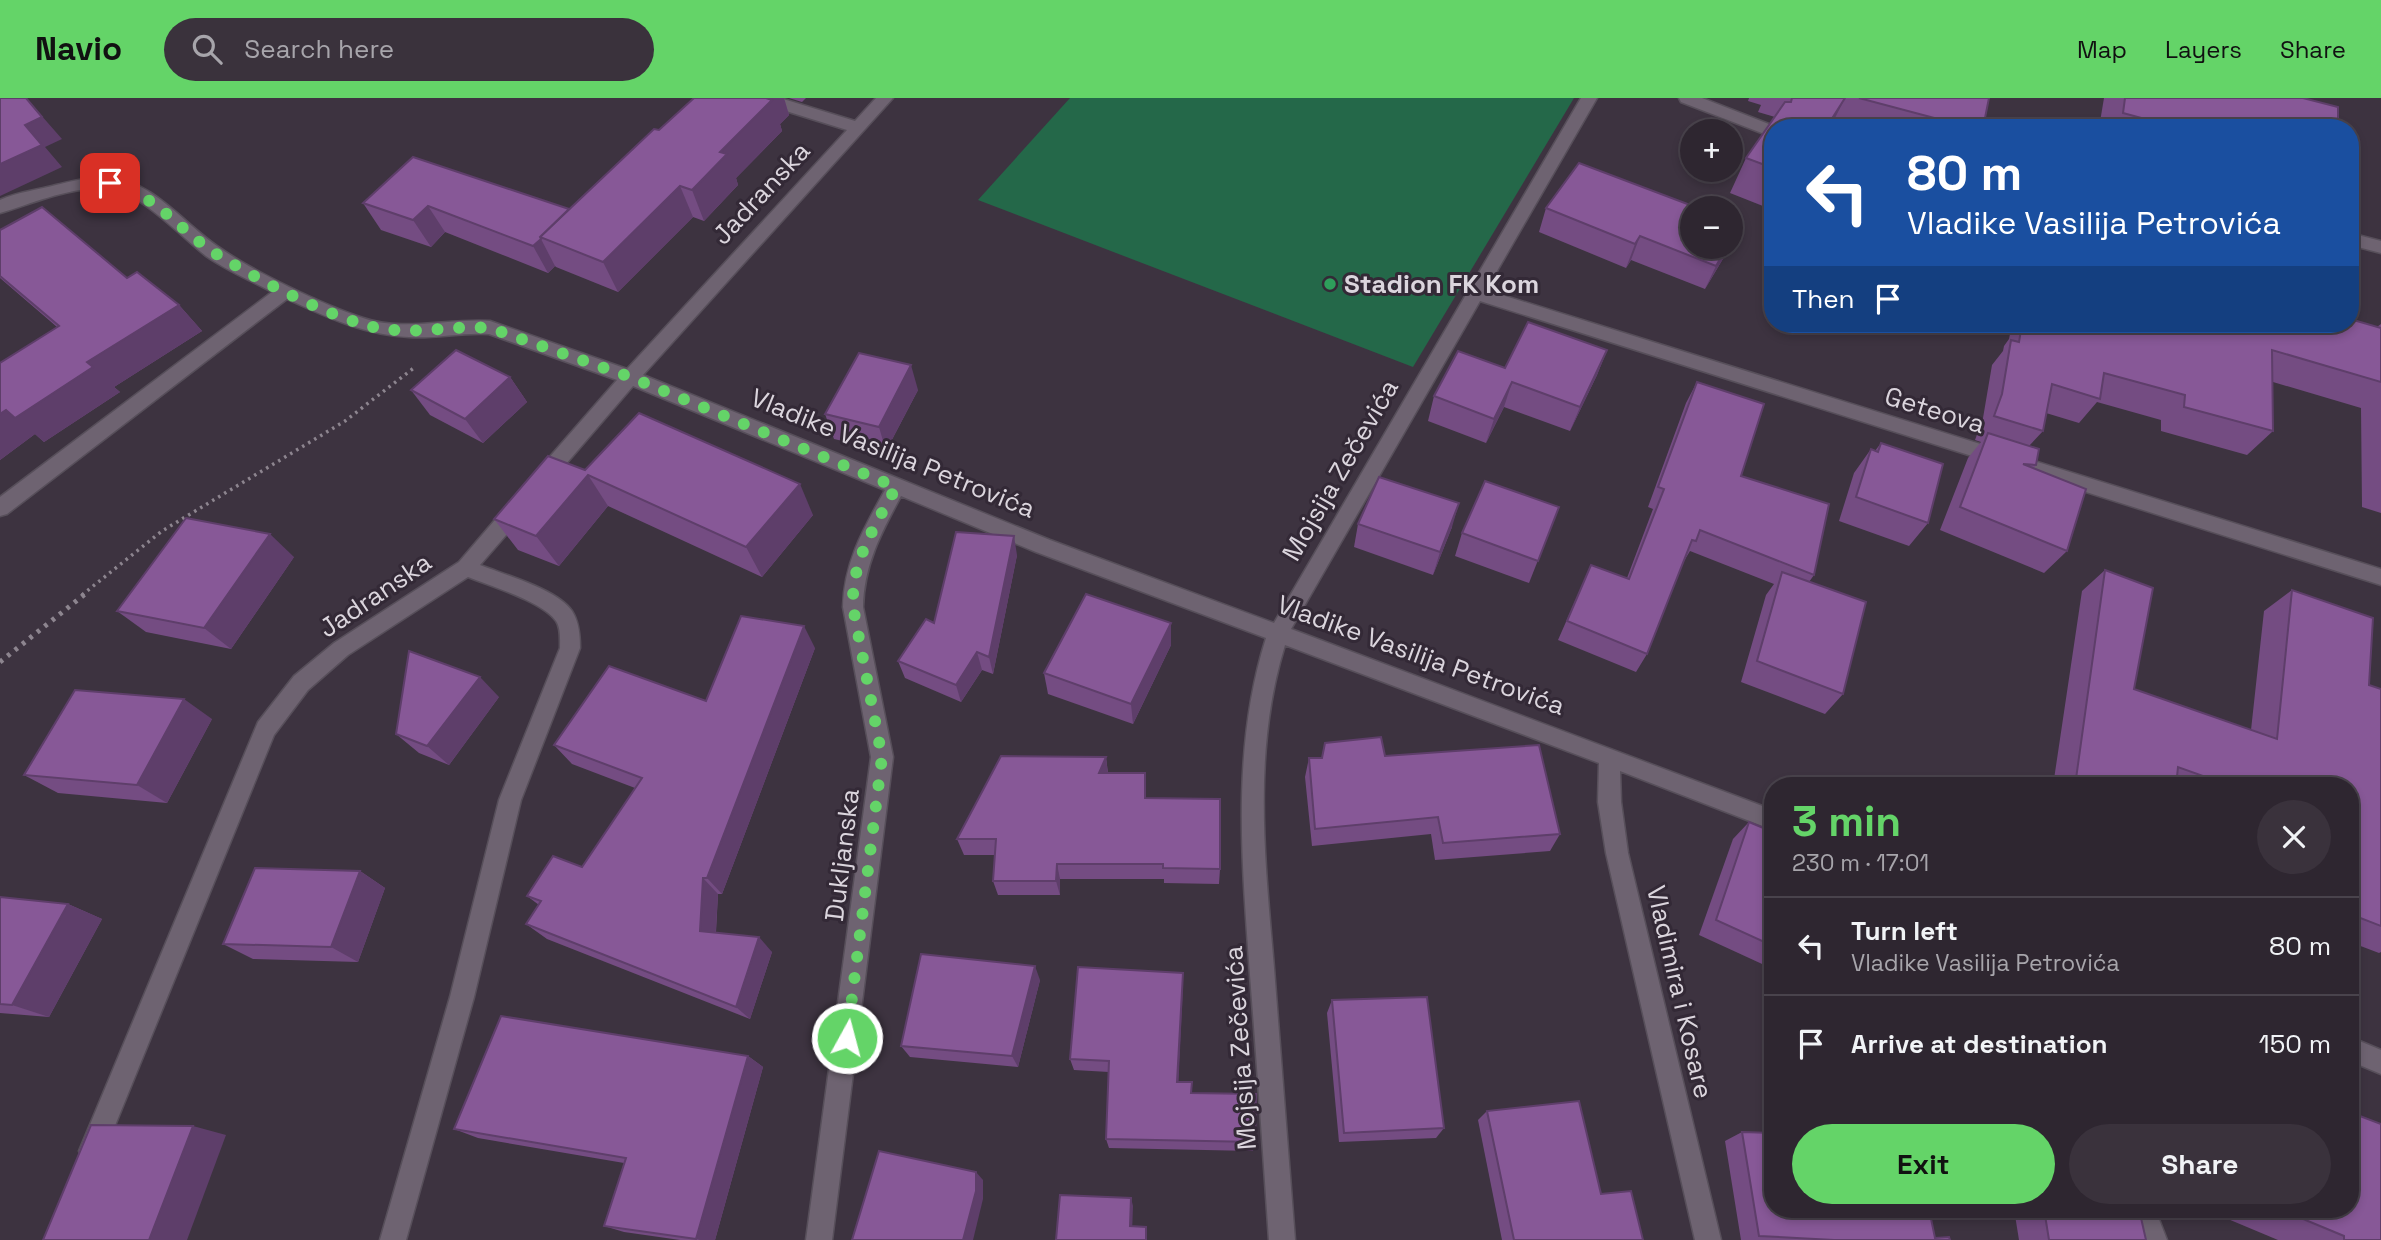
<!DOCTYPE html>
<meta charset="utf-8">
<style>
body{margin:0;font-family:"Space Grotesk",sans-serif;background:#3a323c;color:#f1f3f6;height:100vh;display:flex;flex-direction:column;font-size:26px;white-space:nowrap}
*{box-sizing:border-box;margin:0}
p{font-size:23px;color:#a7a5ab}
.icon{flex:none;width:38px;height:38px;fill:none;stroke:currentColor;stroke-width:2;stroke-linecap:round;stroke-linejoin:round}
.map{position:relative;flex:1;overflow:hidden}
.details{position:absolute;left:1764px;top:679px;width:595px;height:441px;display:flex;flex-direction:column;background:#2e2630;border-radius:28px;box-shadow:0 4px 10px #0003,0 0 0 2px #49434c}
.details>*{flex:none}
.top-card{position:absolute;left:1764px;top:21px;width:595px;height:214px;border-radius:28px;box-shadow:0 4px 10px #0003,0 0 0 2px #49434c;background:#1a4fa0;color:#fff;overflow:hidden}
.controls{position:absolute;left:1680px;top:21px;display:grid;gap:14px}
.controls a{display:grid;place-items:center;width:63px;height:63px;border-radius:50%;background:#2e2630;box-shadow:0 4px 10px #0003,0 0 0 2px #49434c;font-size:35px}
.pin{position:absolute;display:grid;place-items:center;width:60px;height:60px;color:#fff;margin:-30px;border-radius:14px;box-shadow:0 4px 10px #0006}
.me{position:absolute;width:77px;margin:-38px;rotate:7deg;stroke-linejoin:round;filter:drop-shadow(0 0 5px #0008)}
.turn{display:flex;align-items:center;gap:24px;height:147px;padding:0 28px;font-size:32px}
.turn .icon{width:91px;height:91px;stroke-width:2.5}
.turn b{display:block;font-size:49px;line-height:60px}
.then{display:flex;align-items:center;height:66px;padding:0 28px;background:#0003;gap:14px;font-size:26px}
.round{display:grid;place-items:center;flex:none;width:74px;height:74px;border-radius:37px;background:#3a323c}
.headline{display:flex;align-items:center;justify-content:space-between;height:119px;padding:0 28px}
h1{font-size:42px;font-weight:700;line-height:52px;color:#64d468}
.primary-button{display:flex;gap:14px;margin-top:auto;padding:14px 28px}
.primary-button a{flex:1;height:80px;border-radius:42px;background:#64d468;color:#111;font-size:28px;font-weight:700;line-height:80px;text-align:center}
.primary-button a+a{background:#3a323c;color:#f1f3f6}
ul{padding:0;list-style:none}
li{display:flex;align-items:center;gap:21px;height:98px;padding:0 28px;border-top:2px solid #49434c}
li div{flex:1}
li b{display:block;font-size:26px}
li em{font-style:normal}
header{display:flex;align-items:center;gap:42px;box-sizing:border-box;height:98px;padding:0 35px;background:#64d468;color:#111}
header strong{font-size:33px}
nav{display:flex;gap:38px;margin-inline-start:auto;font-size:24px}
.search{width:490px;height:63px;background:#3a323c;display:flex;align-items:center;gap:18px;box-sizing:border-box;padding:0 24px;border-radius:38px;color:#a7a5ab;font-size:26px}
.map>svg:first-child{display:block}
.green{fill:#246849}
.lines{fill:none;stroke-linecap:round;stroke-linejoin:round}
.minor-casing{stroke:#574f5a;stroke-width:3}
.path-far1{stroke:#8d858f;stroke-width:3.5;stroke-dasharray:2.5 4.5;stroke-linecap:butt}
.path{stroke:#8d858f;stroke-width:5;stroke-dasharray:3.5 6;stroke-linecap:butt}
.minor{fill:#6e6371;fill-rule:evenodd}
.wall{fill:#744c82}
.shaded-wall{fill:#5e3e6a}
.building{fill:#875897;stroke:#5e3e6a;stroke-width:2}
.route{stroke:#64d468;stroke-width:12;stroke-dasharray:0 21.6}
.leisure-dot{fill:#2e9e5b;stroke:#332936;stroke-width:2.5}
.labels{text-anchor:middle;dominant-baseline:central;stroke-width:6;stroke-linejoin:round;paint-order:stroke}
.street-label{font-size:26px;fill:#dbd5dd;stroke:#332936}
.poi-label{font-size:26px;font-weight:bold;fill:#dbd5dd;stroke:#332936;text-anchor:start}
</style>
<header>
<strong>Navio</strong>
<div class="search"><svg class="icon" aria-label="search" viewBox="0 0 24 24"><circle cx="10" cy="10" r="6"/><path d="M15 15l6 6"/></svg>Search here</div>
<nav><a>Map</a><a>Layers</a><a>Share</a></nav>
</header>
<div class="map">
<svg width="2381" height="1142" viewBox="0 0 2381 1142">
<rect width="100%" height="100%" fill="#3d3340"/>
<path class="green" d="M 1070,0 L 1574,0 L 1413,269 L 978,102 Z"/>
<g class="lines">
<defs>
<g id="minor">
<path d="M 755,0 L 780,0 L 855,23 L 876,0 L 893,0 L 643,277 L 1050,442 L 1274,525 L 1581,0 L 1597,0 L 1486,192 L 2381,471 L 2381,487 L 1480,203 L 1291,531 L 1773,712 L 1773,732 L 1620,673 L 1621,704 L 1628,755 L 1721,1142 L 1695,1142 L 1606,755 L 1598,704 L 1599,665 L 1285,547 C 1252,653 1265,762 1274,870 C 1281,961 1288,1051 1295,1142 L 1269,1142 C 1263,1054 1257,965 1250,877 C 1242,763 1231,651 1266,540 L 1036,454 L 901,398 C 881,435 864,467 863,509 L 893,659 L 832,1142 L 806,1142 L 871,659 L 843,509 C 844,464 864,430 885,392 L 633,288 L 547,388 L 540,391 L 533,388 L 530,383 L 533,378 L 617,282 L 489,236 C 462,234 436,241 409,239 C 364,237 327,219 287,201 L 7,416 L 0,418 L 0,399 L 272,194 C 250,182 226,172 206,158 C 183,140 138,93 110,91 C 73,87 34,105 0,115 L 0,102 C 17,94 38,92 56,87 C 74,83 91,78 109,79 C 153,83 185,127 220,150 C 254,174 323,207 363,220 C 404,234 448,220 490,223 L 627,271 L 847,32 L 757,4 Z"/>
<path d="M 1679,0 L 1702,0 L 1779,30 L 1773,30 L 1773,38 L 1767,37 L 1681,4 Z"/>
<path d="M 2350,135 L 2381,143 L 2381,155 L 2350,147 Z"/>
<path d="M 519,400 L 526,402 L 529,408 L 526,414 L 480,467 C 505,477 557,491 572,513 C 579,524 580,537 580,550 L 521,702 L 474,899 L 406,1142 L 380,1142 L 450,899 L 499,702 L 560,550 C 560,542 561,530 556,523 C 542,503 490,488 468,479 L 348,557 L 308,592 L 274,637 L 101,1062 L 92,1066 L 83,1062 L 79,1053 L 258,624 L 294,578 L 334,545 L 459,464 L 512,402 Z"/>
<path d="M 2350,939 L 2381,952 L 2381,976 L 2350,963 Z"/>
<path d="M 2129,1111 L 2155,1111 L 2167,1142 L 2141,1142 Z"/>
</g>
</defs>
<use href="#minor" class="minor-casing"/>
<path class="path-far1" d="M 82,497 L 162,433 L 345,323 L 415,269"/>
<path class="path" d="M 0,564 L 85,496"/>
<use href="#minor" class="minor"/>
</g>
<g class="wall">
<path d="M 694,0 L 784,0 L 789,17 L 780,26 L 782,33 L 736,80 L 738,87 L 704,123 L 693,119 L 618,194 L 556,169 L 555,168 L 548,175 L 445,134 L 431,149 L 381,132 L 363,105 L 569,111 L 659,32 Z"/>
<path d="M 789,0 L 806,0 L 802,4 Z"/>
<path d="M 1749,0 L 1989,0 L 1983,30 L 1773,30 L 1773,112 L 1730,95 L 1746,60 L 1775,19 L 1758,14 L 1761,7 L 1748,3 Z"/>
<path d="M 2104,0 L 2303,0 L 2338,30 L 2099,30 Z"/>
<path d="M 1546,110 L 1730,149 L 1705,191 L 1631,162 L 1626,170 L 1539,134 Z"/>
<path d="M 0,132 L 127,180 L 179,207 L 202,233 L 114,289 L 120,294 L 44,344 L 35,336 L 0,362 L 0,265 L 57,229 L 0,180 Z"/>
<path d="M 2012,226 L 2350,226 L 2377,229 L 2381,226 L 2381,415 L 2362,409 L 2361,310 L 2273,284 L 2273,333 L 2247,357 L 2161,333 L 2161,322 L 2097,304 L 2079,325 L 2046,315 L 2043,333 L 2029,348 L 2036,367 L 2034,370 L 2067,453 L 2044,475 L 1940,432 L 1968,360 L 1981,344 L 1975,342 L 1983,320 L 1992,267 L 2003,253 L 2004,248 L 2009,241 Z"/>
<path d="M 1607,252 L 1597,277 L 1570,333 L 1504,309 L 1486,345 L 1428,323 L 1434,298 L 1505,270 Z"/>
<path d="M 510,279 L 527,304 L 483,345 L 430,317 L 411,292 Z"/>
<path d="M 1697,284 L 1741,378 L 1814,477 L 1809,484 L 1843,596 L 1825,616 L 1741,584 L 1766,497 L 1774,486 L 1690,453 L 1684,463 L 1647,556 L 1636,574 L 1558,542 L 1591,467 L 1627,480 L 1653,411 L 1648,409 L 1686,305 Z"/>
<path d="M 918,292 L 886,353 L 834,341 L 825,316 Z"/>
<path d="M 1881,345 L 1928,425 L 1909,448 L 1839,423 L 1854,375 L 1871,351 L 1875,353 Z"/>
<path d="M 585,372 L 813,417 L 762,479 L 608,408 L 559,468 L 518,452 L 494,421 Z"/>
<path d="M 1559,409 L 1529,485 L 1455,458 L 1462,435 Z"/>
<path d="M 1358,426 L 1452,429 L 1433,477 L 1354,449 Z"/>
<path d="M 1017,457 L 993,576 L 982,572 L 961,604 L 905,580 L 898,563 L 934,525 Z"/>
<path d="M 294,459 L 231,551 L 146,534 L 117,513 Z"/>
<path d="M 2105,472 L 2134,591 L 2251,632 L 2264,513 L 2292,492 L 2369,587 L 2381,591 L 2381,854 L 2379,855 L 2350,844 L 2350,688 L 2053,688 L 2082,493 Z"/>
<path d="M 1171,525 L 1171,547 L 1133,626 L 1048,596 L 1044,575 Z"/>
<path d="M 815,550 L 722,796 L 718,796 L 716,834 L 772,854 L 750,921 L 547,841 L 526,826 L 539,807 L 527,798 L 582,769 L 635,690 L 572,666 L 554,647 L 706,603 Z"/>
<path d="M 499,599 L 449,667 L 419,655 L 396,636 Z"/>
<path d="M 212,621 L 167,705 L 58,695 L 24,677 Z"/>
<path d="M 1385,658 L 1560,736 L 1550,753 L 1435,762 L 1431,736 L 1312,748 L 1305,679 L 1309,660 Z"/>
<path d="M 1106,659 L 1108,675 L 1145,675 L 1146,700 L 1220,771 L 1219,786 L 1164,785 L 1164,781 L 1060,781 L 1060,797 L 998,797 L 993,783 L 995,757 L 964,757 L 957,741 Z"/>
<path d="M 1749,724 L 1773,734 L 1773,871 L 1699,837 L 1733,741 Z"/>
<path d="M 360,773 L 385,790 L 358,864 L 253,861 L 223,846 Z"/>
<path d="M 0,799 L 68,806 L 102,821 L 49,919 L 0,915 Z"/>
<path d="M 1183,875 L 1178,984 L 1255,1044 L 1253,1053 L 1109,1050 L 1106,1041 L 1109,974 L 1074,972 L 1070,961 Z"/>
<path d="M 1040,882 L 1018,969 L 910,959 L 901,948 Z"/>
<path d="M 1332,902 L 1444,1030 L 1436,1040 L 1339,1044 L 1327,915 Z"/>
<path d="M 748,958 L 763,969 L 715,1142 L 680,1142 L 624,1134 L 604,1128 L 624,1065 L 478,1040 L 454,1031 Z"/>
<path d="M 1487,1013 L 1601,1096 L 1643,1142 L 1502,1142 L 1478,1022 Z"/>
<path d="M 2350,1015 L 2352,1015 L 2381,1142 L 2278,1142 L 2204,1111 L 2350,1111 Z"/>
<path d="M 1742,1034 L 1935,1140 L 1950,1142 L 1741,1142 L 1725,1043 Z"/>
<path d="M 2014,1111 L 2139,1111 L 2146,1142 L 2019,1142 Z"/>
</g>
<g class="shaded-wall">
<path d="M 26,0 L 62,41 L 45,49 L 62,69 L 0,98 L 0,66 L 25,27 Z"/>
<path d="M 766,0 L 784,0 L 789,17 L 780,26 L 782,33 L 736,80 L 738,87 L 704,123 L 692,92 L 720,54 Z"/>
<path d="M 1845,0 L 1830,30 L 1826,30 Z"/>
<path d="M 680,88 L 693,119 L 618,194 L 603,164 Z"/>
<path d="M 428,108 L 445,134 L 431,149 L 413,122 Z"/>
<path d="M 1640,138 L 1631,162 L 1626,170 L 1635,146 Z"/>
<path d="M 541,141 L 555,168 L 548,175 L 533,148 Z"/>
<path d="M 1727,149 L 1730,149 L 1705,191 L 1716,168 Z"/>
<path d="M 179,207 L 202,233 L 114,289 L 120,294 L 44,344 L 35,336 L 0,362 L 0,316 L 87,264 Z"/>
<path d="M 1607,252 L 1597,277 L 1570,333 L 1580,309 Z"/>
<path d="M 911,267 L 918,292 L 886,353 L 879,329 Z"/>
<path d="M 510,279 L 527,304 L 483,345 L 465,321 Z"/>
<path d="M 1512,284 L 1504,309 L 1486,345 L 1494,321 Z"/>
<path d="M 588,377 L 608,408 L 559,468 L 536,438 Z"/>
<path d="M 800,386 L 813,417 L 762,479 L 746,449 Z"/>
<path d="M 1459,405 L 1452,429 L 1433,477 L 1440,454 Z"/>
<path d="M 270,436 L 294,459 L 231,551 L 204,530 Z"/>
<path d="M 1014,438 L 1017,457 L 993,576 L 989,559 Z"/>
<path d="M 1171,525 L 1171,547 L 1133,626 L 1131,606 Z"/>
<path d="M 804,528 L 815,550 L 722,796 L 707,780 Z"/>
<path d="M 977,554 L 982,572 L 961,604 L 956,587 Z"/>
<path d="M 480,579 L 499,599 L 449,667 L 427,648 Z"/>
<path d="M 184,601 L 212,621 L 167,705 L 137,687 Z"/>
<path d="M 1106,659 L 1108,677 L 1099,675 Z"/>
<path d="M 1057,766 L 1060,781 L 1060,797 L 1056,783 Z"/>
<path d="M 360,773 L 385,790 L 358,864 L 331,849 Z"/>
<path d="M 703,780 L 718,796 L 715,847 L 700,833 Z"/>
<path d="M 68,806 L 102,821 L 49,919 L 12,907 Z"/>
<path d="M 759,839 L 772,854 L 750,921 L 736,909 Z"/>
<path d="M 1035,868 L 1040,882 L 1018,969 L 1012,958 Z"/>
<path d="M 1183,875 L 1183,888 L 1178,995 L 1177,984 Z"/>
<path d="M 748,958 L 763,969 L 715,1142 L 700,1142 L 696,1141 Z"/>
<path d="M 193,1028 L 226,1037 L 187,1142 L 149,1142 Z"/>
<path d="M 976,1074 L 983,1082 L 983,1101 L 973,1142 L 963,1142 Z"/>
<path d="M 1131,1100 L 1133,1108 L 1132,1135 L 1130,1128 Z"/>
</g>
<g class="building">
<path d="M 0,0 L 26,0 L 42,19 L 25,27 L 42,47 L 0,66 Z"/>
<path d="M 694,0 L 766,0 L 772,2 L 720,54 L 727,56 L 692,92 L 680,88 L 603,164 L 540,139 L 654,31 L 659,32 Z"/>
<path d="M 1792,0 L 1845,0 L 1826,30 L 1773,30 L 1773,70 L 1746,60 L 1785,4 L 1791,4 Z"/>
<path d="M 1859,0 L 1989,0 L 1983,30 L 1972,30 Z"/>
<path d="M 2125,0 L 2303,0 L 2338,9 L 2338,30 L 2178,30 L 2123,15 Z"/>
<path d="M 413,59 L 569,111 L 540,139 L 541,141 L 533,148 L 428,108 L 413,122 L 363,105 Z"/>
<path d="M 1579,65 L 1698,110 L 1692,110 L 1692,149 L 1727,149 L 1716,168 L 1640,138 L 1635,146 L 1546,110 Z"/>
<path d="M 42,109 L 127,180 L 137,174 L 179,207 L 87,264 L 93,269 L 15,320 L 6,312 L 0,316 L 0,265 L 59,228 L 0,178 L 0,132 Z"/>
<path d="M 1731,123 L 1740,126 L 1731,142 Z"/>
<path d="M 2350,221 L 2381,230 L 2381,284 L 2272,252 L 2273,333 L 2184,309 L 2185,297 L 2104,275 L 2100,301 L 2052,286 L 2043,333 L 1994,318 L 2002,296 L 2011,242 L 2019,244 L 2022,226 L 2350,226 Z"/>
<path d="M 1528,224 L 1607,252 L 1580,309 L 1512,284 L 1494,321 L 1434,298 L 1458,253 L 1505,270 Z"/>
<path d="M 456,252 L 510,279 L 465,321 L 411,292 Z"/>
<path d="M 859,255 L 911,267 L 879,329 L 825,316 Z"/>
<path d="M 1697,284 L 1764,306 L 1741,378 L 1829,406 L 1814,477 L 1700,432 L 1696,443 L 1692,442 L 1647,556 L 1567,523 L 1591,467 L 1629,481 L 1664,391 L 1658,389 Z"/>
<path d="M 639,315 L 800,386 L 746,449 L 588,377 L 536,438 L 494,421 L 548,358 L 585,372 Z"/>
<path d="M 1988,335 L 2039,351 L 2036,367 L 2023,366 L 2086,391 L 2067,453 L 1960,409 Z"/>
<path d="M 1881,345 L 1943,366 L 1928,425 L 1856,399 L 1871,351 L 1878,354 Z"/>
<path d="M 1379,379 L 1459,405 L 1440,454 L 1358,426 Z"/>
<path d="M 1485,383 L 1559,409 L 1538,463 L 1462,435 Z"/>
<path d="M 186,420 L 270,436 L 204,530 L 117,513 Z"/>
<path d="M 956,434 L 1014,438 L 989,559 L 977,554 L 956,587 L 898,563 L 926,521 L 934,525 Z"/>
<path d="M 2105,472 L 2153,490 L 2134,591 L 2277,641 L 2292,492 L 2373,520 L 2369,587 L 2381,591 L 2381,828 L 2350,816 L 2350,688 L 2231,688 L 2178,669 L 2176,688 L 2075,688 Z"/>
<path d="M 1782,474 L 1866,504 L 1843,596 L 1757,563 Z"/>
<path d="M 1086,496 L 1171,525 L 1131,606 L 1044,575 Z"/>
<path d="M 741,518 L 804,528 L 707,780 L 703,780 L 700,833 L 759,839 L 736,909 L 526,826 L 541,803 L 527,798 L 553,758 L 582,769 L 642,680 L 554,647 L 609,568 L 706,603 Z"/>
<path d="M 409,553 L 480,579 L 427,648 L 396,636 Z"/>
<path d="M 75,592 L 184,601 L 137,687 L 24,677 Z"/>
<path d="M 1381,639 L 1385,658 L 1539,647 L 1560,736 L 1443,745 L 1438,719 L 1315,731 L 1309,660 L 1322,660 L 1325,645 Z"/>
<path d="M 1001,658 L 1106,659 L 1099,675 L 1145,675 L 1145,700 L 1220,701 L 1220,771 L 1163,770 L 1163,766 L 1057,766 L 1056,783 L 993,783 L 996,741 L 957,741 Z"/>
<path d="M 1749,724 L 1773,734 L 1773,848 L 1716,822 Z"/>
<path d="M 255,770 L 360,773 L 331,849 L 223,846 Z"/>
<path d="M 0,799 L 68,806 L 12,907 L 0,906 Z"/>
<path d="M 921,856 L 1035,868 L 1012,958 L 901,948 Z"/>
<path d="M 1078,869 L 1183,875 L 1177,984 L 1192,984 L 1191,995 L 1256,996 L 1255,1044 L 1106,1041 L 1109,963 L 1070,961 Z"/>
<path d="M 1427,899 L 1444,1030 L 1344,1035 L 1332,902 Z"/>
<path d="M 501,918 L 748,958 L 696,1141 L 604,1128 L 626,1060 L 454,1031 Z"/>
<path d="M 1579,1003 L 1601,1096 L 1631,1093 L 1643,1142 L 1514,1142 L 1487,1013 Z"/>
<path d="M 2352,1015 L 2381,1026 L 2381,1142 L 2344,1142 L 2344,1138 L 2279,1111 L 2350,1111 L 2350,1046 L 2351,1046 Z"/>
<path d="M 91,1027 L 193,1028 L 149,1142 L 43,1142 Z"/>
<path d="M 1742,1034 L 1773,1035 L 1773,1111 L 1929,1111 L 1935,1140 L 1949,1139 L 1950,1142 L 1834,1142 L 1759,1138 Z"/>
<path d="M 879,1053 L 976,1074 L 976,1093 L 963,1142 L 852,1142 Z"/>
<path d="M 1060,1097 L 1131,1100 L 1130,1128 L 1146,1129 L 1146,1142 L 1056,1142 Z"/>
<path d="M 2044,1111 L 2139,1111 L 2146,1142 L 2049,1142 Z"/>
</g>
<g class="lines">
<path class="route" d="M 110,85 C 154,95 179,132 215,155 C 254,180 339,225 384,231 C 419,236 455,227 490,230 L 630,279 L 896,389 C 875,429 851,462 853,509 L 882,659 L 847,940"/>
</g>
<circle class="leisure-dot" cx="1330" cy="186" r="7"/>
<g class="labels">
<g class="street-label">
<text transform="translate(761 95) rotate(-47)">Jadranska</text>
<text transform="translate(1935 312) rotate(17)">Geteova</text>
<text transform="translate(893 355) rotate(22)">Vladike Vasilija Petrovića</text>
<text transform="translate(1340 372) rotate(-60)">Mojsija Zečevića</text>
<text transform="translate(375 497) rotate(-34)">Jadranska</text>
<text transform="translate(1421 557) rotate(20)">Vladike Vasilija Petrovića</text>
<text transform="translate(842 757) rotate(-83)">Dukljanska</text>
<text transform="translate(1680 894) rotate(77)">Vladimira i Kosare</text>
<text transform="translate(1240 950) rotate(-94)">Mojsija Zečevića</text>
</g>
<g class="poi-label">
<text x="1344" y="186">Stadion FK Kom</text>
</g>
</g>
</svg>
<div class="controls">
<a>+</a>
<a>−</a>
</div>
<div class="pin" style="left:110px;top:85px;background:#d93025"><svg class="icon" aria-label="arrive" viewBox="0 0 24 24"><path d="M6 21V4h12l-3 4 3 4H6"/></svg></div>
<svg class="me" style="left:847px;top:940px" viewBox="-20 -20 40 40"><circle r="17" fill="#64d468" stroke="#fff" stroke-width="3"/><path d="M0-11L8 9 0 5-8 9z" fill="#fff"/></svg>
<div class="top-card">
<div class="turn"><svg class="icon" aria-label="left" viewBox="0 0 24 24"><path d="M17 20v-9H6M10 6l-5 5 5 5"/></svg><div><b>80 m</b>Vladike Vasilija Petrovića</div></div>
<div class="then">Then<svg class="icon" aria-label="arrive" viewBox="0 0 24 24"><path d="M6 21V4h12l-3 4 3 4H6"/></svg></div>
</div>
<section class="details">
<div class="headline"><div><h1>3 min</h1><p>230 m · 17:01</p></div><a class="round"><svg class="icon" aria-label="close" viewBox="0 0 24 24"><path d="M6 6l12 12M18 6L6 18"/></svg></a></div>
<ul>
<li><svg class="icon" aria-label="left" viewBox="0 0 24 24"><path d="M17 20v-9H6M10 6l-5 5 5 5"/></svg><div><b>Turn left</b><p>Vladike Vasilija Petrovića</p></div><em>80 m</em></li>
<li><svg class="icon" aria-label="arrive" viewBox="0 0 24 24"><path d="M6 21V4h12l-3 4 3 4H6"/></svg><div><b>Arrive at destination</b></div><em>150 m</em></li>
</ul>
<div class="primary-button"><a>Exit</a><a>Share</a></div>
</section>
</div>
